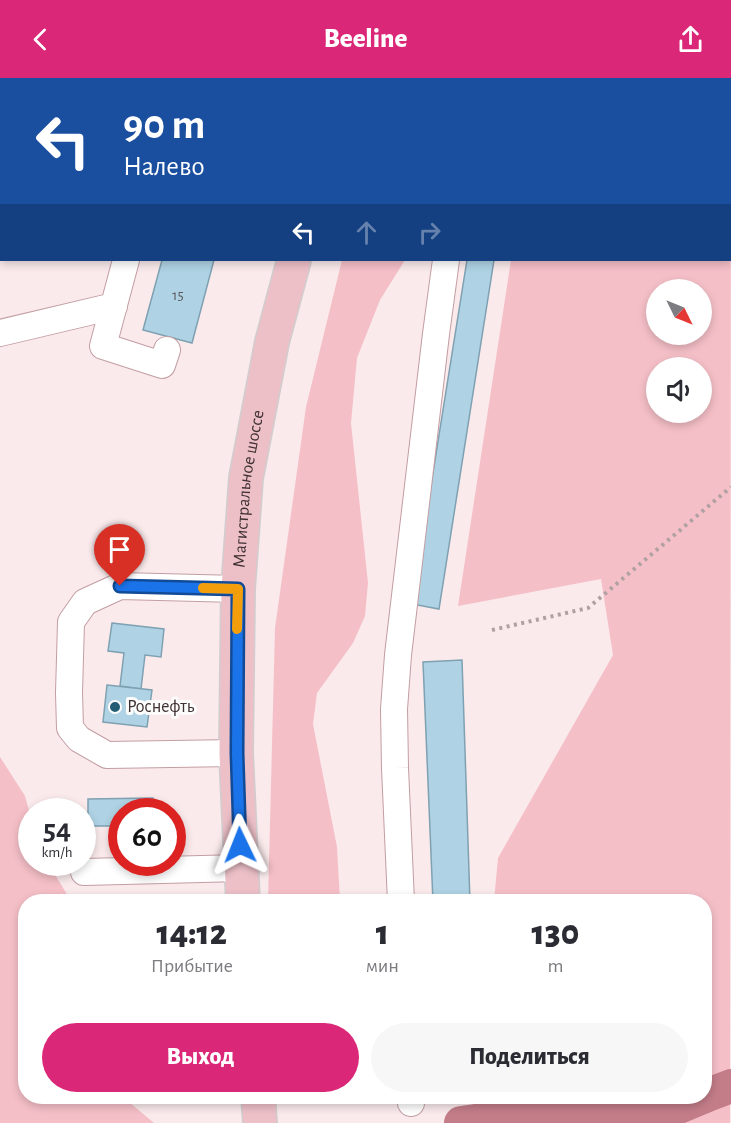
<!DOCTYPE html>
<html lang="ru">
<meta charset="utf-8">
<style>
body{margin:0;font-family:"Alegreya Sans",sans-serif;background:#f7f7f7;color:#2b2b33;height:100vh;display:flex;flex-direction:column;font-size:22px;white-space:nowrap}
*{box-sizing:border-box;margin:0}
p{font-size:20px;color:#7c7c81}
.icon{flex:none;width:33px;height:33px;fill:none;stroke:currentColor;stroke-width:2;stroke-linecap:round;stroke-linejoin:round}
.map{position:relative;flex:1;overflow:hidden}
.panel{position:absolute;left:18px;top:816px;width:694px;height:210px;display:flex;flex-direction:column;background:#fff;border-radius:24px;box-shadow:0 3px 9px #0003}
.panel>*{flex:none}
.hud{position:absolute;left:0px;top:0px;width:732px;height:183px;box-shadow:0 3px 9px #0003;background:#1a4fa0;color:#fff;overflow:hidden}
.needle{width:39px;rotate:133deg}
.buttons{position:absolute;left:646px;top:201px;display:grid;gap:12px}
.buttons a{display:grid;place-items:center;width:66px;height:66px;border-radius:50%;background:#fff;box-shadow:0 3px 9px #0003;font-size:30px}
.speed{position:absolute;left:18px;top:720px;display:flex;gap:12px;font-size:30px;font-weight:700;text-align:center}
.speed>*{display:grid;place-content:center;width:78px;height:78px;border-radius:50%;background:#fff;box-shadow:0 3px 9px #0003;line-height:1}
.speed small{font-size:15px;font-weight:400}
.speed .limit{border:9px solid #d22;background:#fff;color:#111}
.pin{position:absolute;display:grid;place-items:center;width:51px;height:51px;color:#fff;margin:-62px -26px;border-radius:50% 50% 50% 0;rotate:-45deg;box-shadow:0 0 6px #0007}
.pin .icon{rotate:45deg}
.me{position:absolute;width:66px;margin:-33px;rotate:358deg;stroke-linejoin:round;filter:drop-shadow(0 0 4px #0008)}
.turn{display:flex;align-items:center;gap:21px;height:126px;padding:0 24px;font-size:27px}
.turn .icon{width:78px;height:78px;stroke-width:2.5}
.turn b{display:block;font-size:42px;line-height:51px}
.lanes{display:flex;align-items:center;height:57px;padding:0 24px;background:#0003;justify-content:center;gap:30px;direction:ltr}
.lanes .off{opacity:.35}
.eta{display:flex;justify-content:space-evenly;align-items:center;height:102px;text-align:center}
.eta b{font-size:36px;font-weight:800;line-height:42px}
.button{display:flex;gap:12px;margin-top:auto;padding:12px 24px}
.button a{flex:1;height:69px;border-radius:36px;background:#db2777;color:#fff;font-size:24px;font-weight:800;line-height:69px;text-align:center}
.button a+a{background:#f7f7f7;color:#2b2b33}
header{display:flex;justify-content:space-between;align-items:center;height:78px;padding:0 24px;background:#db2777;color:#fff;font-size:27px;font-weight:800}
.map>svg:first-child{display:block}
.green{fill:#f5bfc7;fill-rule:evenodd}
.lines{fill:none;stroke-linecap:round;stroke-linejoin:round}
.river{stroke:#c37d89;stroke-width:34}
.building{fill:#afd3e4;stroke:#7fa1b1;stroke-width:1.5}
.minor-casing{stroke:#c39ea3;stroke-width:28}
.major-casing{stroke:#d1cdce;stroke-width:36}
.path{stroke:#b0a0a2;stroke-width:4;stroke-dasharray:3 4.5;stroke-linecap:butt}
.minor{stroke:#fff;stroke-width:26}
.major{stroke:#edc0c8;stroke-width:33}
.route-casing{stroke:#114b97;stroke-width:15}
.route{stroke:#1a73e8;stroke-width:10}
.slow{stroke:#f59e0b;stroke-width:10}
.poi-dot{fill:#215e75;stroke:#fcfcfc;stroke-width:2}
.labels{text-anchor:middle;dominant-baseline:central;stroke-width:6;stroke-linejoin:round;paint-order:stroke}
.number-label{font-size:15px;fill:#5b595e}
.street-label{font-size:18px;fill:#3f3032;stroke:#fcfcfc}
.poi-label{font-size:18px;fill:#3f3032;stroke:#fcfcfc;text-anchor:start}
</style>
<header><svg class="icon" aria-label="back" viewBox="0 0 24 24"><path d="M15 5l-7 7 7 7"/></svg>Beeline<svg class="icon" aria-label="share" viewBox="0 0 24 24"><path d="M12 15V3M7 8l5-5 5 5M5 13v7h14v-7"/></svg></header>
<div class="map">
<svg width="731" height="1045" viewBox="0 0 731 1045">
<rect width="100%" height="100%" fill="#faeaec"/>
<g class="green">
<path d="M 538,0 L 731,0 L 730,1045 L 449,1045 L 473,1031 L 474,1019 L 705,1018 L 705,824 L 494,823 L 498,780 L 613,577 L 601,501 L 458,528 L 511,182 L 730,182 L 730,2 L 538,1 ZM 657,212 L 702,212 L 702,256 L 657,256 ZM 657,290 L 702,290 L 702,334 L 657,334 Z"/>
<path d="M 342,182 L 405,182 L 380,222 L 357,280 L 351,345 L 368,505 L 365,538 L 353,565 L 317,615 L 313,646 L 337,769 L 340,823 L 268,823 L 275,550 L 306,329 Z"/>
<path d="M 0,679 L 25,718 L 31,740 L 32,784 L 48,785 L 71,823 L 26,824 L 26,1018 L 123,1019 L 154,1045 L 0,1045 Z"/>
</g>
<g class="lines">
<g class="river">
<path d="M 705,1018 L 731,1008"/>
<path d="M 461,1045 L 562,1031 L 655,1039 L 705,1018"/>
</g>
</g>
<g class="building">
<path d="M 162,182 L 214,182 L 192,265 L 143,252 Z"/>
<path d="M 467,182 L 494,182 L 439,531 L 412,526 Z"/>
<path d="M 112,545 L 164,551 L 161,579 L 145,577 L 141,611 L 120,608 L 124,575 L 108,573 Z"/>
<path d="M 462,582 L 470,824 L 433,824 L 423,584 Z"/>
<path d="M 107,607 L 152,612 L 147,649 L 103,644 Z"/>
<path d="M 153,720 L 153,734 L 122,734 L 122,748 L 88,748 L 88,721 Z"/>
</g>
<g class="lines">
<defs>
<g id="minor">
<path d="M 257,0 L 262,2"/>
<path d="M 486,2 L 486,0"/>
<path d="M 0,33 L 2,33"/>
<path d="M 0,120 L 2,120"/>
<path d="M 126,182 L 103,268 L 162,287 L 167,272"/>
<path d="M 0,255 L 114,228"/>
<path d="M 236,675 L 107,677 L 79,661 L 70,650 L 69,615 L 71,544 L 85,524 L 120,508 L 238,511"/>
<path d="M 84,794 L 241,790"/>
<path d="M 401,824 L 395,690 L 394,631 L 398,577 L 436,256 L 446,182"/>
<path d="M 411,1018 L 411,1025"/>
</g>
<g id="major">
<path d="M 339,2 L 340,0"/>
<path id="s1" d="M 243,824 L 236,675 L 238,511 L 246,400 L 272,264 L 294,182"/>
<path d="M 258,1018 L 260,1045"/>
</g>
</defs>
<use href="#minor" class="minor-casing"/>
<use href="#major" class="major-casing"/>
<path class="path" d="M 492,552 L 588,530 L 731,409"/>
<use href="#minor" class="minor"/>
<use href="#major" class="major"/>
</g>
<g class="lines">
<defs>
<path id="route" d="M 120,508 L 238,511 L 237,675 L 240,767"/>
</defs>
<use href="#route" class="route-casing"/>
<use href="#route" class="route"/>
<path class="slow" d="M 203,510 L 238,511 L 237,551"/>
</g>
<circle class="poi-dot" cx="115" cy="629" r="6"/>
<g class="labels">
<g class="number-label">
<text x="178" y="217">15</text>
</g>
<g class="street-label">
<text stroke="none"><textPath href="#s1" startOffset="414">Магистральное шоссе</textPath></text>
</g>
<g class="poi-label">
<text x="127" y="629">Роснефть</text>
</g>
</g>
</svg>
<div class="buttons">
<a><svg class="needle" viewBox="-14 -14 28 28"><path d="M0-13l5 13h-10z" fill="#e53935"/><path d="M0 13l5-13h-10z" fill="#7c7c81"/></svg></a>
<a><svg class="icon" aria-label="sound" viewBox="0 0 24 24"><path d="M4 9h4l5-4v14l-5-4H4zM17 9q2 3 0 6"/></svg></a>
</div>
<div class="speed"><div>54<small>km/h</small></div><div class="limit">60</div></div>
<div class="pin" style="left:120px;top:508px;background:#d93025"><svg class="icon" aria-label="arrive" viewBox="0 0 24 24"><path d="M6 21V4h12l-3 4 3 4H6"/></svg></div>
<svg class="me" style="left:240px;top:767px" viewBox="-20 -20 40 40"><path d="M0-17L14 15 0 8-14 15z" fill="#1a73e8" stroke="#fff" stroke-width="4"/></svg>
<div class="hud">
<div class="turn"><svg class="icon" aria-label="left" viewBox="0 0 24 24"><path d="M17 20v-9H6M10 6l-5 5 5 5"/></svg><div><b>90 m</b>Налево</div></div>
<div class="lanes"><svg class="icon" aria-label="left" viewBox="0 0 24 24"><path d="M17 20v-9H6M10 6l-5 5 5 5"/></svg><svg class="icon off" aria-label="ahead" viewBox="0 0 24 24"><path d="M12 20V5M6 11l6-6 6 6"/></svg><svg class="icon off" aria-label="right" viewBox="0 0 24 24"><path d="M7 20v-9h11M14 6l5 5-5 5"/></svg></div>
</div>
<section class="panel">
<div class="eta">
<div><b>14:12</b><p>Прибытие</p></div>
<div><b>1</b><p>мин</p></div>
<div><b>130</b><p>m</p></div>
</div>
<div class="button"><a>Выход</a><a>Поделиться</a></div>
</section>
</div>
